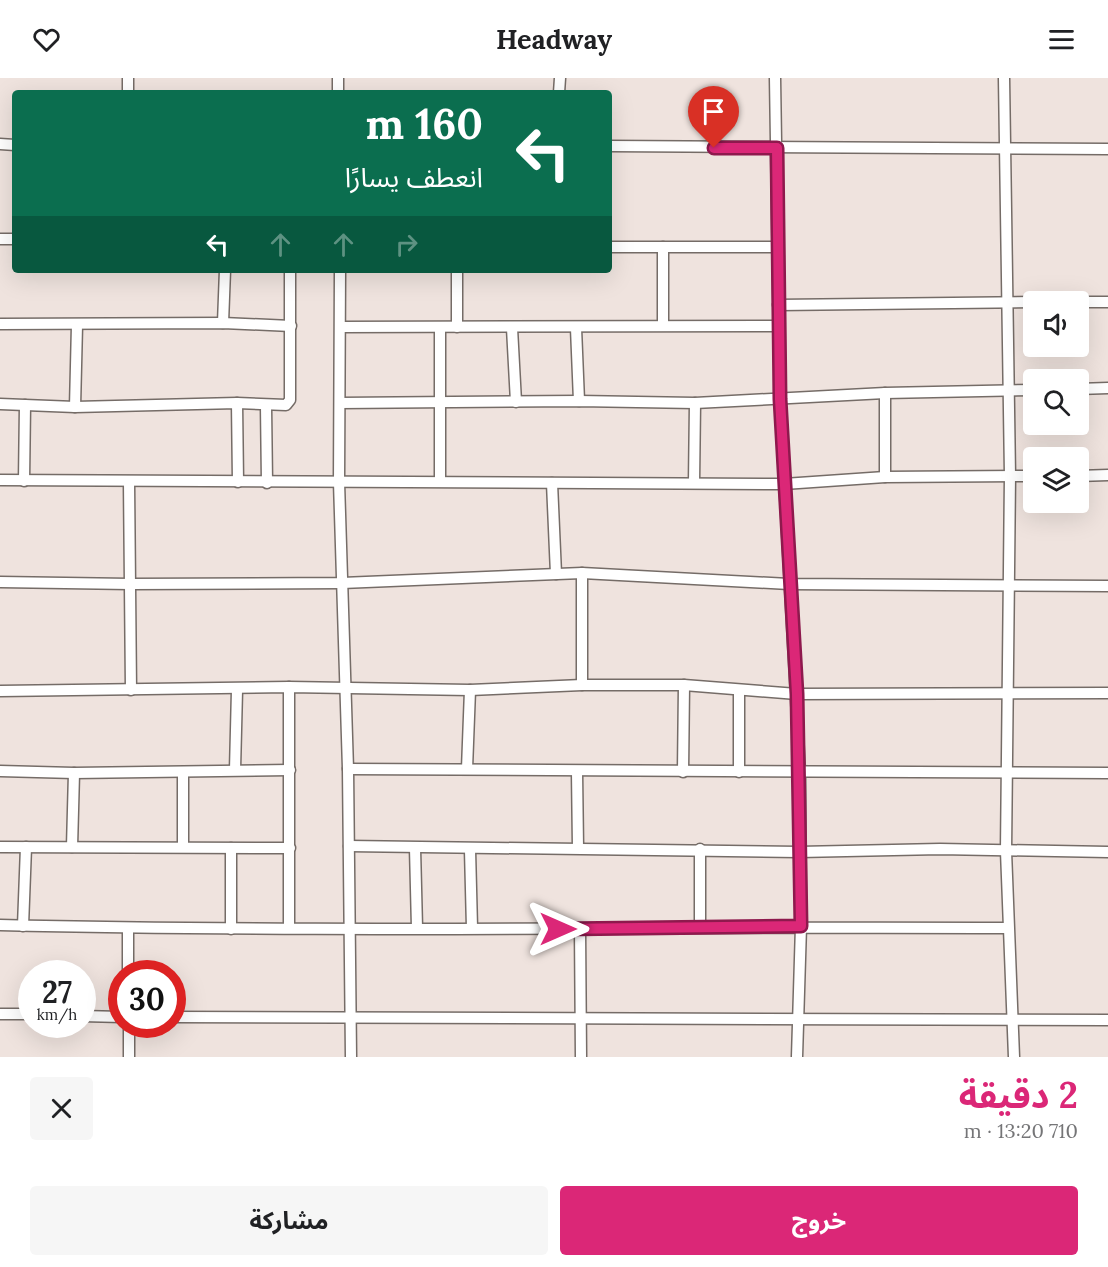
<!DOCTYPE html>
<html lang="ar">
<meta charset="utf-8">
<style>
body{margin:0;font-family:Lora,"Noto Sans Arabic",serif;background:#f6f6f6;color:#202124;direction:rtl;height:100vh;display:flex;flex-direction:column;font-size:22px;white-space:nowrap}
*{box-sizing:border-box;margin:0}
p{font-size:20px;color:#757577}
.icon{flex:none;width:33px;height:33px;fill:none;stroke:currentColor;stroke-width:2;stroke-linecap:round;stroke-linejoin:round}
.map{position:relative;height:979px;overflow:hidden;direction:ltr}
.side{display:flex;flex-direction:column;background:#fff;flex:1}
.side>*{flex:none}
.guide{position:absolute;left:12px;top:12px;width:600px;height:183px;border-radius:6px;box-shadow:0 6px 24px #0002;direction:rtl;background:#0b6e4f;color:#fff;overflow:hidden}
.controls{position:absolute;left:1023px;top:213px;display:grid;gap:12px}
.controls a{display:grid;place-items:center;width:66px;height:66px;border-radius:6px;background:#fff;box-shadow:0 6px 24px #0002;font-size:30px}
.speed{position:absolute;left:18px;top:882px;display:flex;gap:12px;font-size:30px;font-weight:700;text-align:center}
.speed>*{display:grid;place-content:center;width:78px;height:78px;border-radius:50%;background:#fff;box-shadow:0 6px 24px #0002;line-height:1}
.speed small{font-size:15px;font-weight:400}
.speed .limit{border:9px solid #d22;background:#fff;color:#111}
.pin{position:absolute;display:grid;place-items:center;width:51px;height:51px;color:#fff;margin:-62px -26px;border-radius:50% 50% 50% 0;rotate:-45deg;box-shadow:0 0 6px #0007}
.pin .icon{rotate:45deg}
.me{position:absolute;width:66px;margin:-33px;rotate:90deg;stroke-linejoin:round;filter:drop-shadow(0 0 4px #0008)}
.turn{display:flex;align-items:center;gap:21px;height:126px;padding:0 30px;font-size:27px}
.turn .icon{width:78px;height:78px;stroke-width:2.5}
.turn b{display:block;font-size:42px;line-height:51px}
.lanes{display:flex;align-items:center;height:57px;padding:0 30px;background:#0003;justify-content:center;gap:30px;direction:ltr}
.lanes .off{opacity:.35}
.round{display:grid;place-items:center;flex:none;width:63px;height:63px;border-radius:6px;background:#f6f6f6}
.head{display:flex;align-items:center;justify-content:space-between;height:102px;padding:0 30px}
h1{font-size:36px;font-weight:700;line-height:45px;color:#db2777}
.action{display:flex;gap:12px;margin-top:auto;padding:12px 30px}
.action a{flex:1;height:69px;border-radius:6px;background:#db2777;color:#fff;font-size:24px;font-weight:700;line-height:69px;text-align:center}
.action a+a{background:#f6f6f6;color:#202124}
header{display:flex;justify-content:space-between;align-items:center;height:78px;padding:0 30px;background:#fff;font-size:27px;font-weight:700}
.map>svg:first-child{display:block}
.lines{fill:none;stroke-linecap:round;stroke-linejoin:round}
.minor-casing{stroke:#756c67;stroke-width:13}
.minor{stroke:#fff;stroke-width:10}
.route-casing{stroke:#8e194d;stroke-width:15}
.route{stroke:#db2777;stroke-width:10}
</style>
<header><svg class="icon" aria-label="menu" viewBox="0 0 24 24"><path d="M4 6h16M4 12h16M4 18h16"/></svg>Headway<svg class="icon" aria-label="heart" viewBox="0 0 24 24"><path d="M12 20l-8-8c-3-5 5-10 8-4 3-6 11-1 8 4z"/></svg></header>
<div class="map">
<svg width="1108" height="979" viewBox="0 0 1108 979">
<rect width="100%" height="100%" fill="#efe3de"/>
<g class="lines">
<defs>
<g id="minor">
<path d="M 128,0 L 128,15"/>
<path d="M 775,0 L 780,321 L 800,695 L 801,848 L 797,979"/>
<path d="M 1004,0 L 1010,398 L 1006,773 L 1014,979"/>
<path d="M 338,15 L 338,0"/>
<path d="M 559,15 L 560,0"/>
<path d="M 0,66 L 15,67"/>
<path d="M 609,68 L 1108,71"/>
<path d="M 0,161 L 15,161"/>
<path d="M 609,169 L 776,169"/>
<path d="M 340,192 L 339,404 L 348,691 L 351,979"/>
<path d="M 457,192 L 457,249"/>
<path d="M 1078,224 L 1108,224"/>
<path d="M 778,227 L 1034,224"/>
<path d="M 223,245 L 225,192"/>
<path d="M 0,246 L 223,245 L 291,248"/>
<path d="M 663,247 L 663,169"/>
<path d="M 341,249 L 779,248"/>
<path d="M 512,250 L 516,324"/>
<path d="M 576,250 L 579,323"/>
<path d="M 1078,311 L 1108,310"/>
<path d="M 237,325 L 238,404"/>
<path d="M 340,325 L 579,323 L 695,325 L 885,315 L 1034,312"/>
<path d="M 0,326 L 75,329 L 237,325 L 286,327 L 290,322 L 290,192"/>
<path d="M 266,328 L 267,405"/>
<path d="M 75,329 L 77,247"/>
<path d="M 1078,398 L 1108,397"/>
<path d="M 885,399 L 885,315"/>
<path d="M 0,402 L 784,406 L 885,399 L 1034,398"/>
<path d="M 24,403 L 25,327"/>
<path d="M 440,403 L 440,250"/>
<path d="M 129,404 L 131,612"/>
<path d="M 552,405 L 556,496"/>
<path d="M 694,405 L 695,325"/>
<path d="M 582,495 L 582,607"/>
<path d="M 0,504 L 130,506 L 342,505 L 582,495 L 789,506 L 1108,508"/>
<path d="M 289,609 L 289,850"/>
<path d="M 739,612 L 739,694"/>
<path d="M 0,613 L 289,609 L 470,612 L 582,607 L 684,607 L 797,616 L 1108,615"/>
<path d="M 348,691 L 1108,695"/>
<path d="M 467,691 L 470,612"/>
<path d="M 235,692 L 237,612"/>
<path d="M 0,693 L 74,695 L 290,692"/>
<path d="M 183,694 L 183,769"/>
<path d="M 577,694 L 578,770"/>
<path d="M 683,694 L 684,607"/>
<path d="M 349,768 L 799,774 L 940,771 L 1108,774"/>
<path d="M 0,769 L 290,770"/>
<path d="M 72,769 L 74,695"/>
<path d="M 415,770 L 417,850"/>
<path d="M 470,772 L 472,850"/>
<path d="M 0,847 C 336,855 672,848 1008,850"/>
<path d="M 23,848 L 26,769"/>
<path d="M 700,849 L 700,771"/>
<path d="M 128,851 L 128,896"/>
<path d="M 231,851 L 231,770"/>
<path d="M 580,851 L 581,979"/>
<path d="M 0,936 L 32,936"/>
<path d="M 82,938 L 122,939"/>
<path d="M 172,939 L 1108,942"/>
<path d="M 129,946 L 129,979"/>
</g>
</defs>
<use href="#minor" class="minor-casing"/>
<use href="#minor" class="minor"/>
</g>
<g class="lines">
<defs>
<path id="route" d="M 558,851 L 801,848 L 797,616 L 780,321 L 777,70 L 714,70"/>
</defs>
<use href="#route" class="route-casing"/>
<use href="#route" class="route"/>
</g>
</svg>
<div class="controls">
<a><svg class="icon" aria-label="sound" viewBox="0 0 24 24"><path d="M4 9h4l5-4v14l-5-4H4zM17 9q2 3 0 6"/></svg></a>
<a><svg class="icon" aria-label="search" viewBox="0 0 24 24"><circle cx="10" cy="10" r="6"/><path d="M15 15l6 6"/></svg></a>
<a><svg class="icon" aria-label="layers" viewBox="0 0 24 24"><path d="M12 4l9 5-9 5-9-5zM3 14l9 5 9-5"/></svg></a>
</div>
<div class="speed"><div>27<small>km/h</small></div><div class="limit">30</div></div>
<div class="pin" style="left:714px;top:70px;background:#d93025"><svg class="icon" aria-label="arrive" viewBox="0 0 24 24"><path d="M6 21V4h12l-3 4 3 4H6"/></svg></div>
<svg class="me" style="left:558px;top:851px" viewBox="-20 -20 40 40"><path d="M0-17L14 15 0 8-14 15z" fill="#db2777" stroke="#fff" stroke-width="4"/></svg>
<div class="guide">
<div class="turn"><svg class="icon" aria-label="left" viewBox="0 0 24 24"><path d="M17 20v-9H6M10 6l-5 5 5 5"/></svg><div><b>160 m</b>انعطف يسارًا</div></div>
<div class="lanes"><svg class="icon" aria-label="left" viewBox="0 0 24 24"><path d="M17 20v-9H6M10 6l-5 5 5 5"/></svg><svg class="icon off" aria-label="ahead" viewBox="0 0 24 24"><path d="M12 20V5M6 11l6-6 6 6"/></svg><svg class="icon off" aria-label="ahead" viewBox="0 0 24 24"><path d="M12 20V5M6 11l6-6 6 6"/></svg><svg class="icon off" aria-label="right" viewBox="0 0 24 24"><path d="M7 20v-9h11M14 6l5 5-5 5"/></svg></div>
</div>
</div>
<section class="side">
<div class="head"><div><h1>2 دقيقة</h1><p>710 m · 13:20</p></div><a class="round"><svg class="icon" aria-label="close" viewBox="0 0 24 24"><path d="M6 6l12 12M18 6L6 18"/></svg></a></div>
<div class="action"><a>خروج</a><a>مشاركة</a></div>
</section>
